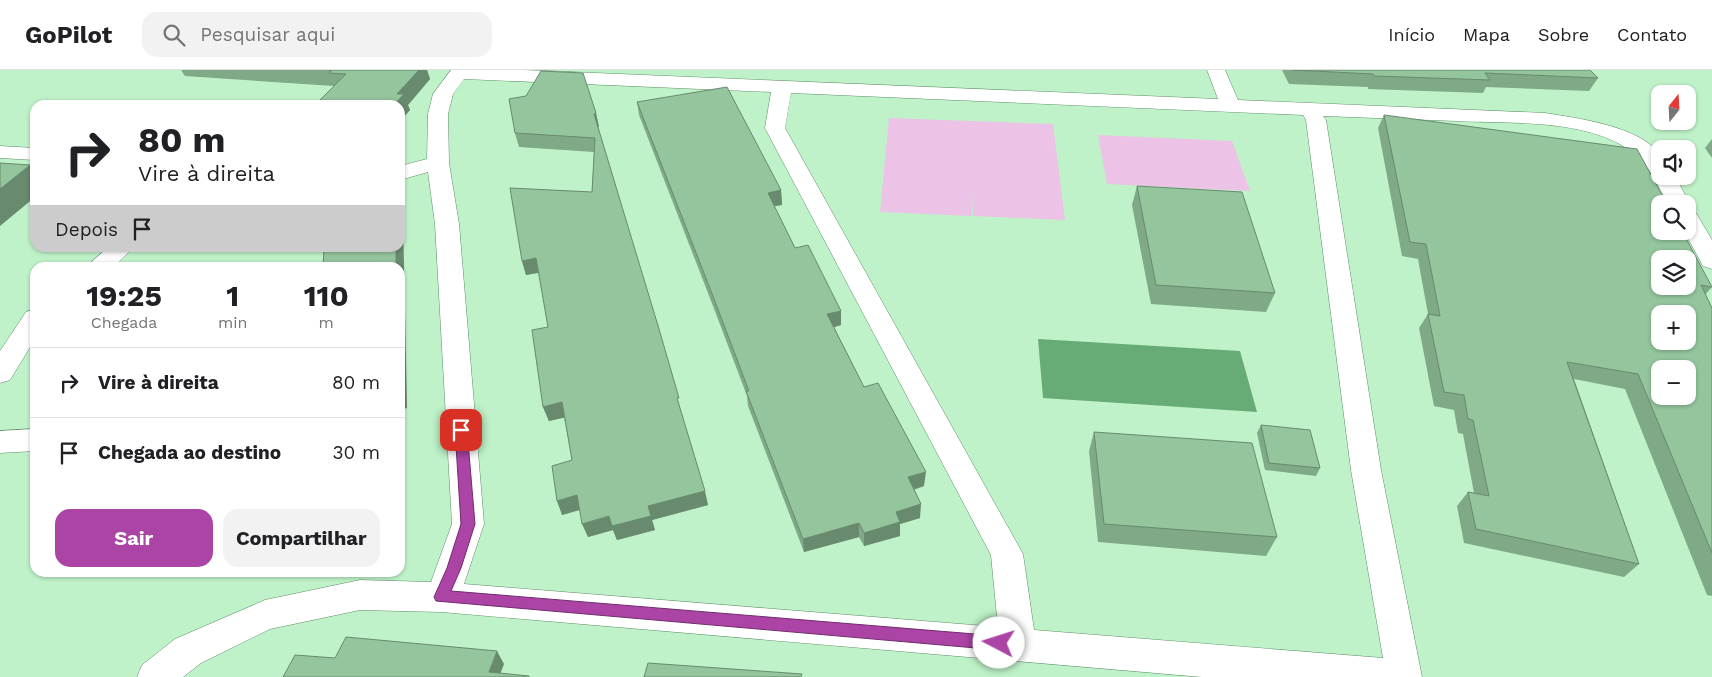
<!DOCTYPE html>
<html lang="pt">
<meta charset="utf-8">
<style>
body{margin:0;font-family:"Work Sans",sans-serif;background:#f2f2f2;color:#202124;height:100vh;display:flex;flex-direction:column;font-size:19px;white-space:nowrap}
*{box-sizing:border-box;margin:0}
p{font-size:16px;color:#757577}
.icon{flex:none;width:28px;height:28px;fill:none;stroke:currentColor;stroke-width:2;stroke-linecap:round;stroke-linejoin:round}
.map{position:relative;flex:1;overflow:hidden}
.sheet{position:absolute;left:30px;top:192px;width:375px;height:315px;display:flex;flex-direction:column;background:#fff;border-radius:15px;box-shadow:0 1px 4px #0004}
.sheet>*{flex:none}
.top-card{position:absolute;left:30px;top:30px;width:375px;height:152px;border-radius:15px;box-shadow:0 1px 4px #0004;background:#fff;color:#202124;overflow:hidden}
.needle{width:32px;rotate:18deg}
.fabs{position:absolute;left:1651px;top:15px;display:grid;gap:10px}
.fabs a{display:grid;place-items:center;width:45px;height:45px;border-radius:10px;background:#fff;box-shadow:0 1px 4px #0004;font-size:25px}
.pin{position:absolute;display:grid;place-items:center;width:42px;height:42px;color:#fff;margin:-21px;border-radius:10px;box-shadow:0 2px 8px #0006}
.me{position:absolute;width:55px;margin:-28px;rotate:275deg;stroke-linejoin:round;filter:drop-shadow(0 0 4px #0008)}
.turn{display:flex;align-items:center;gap:18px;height:105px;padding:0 25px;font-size:22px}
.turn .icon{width:65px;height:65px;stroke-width:2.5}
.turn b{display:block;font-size:35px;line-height:42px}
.then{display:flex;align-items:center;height:48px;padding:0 25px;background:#0003;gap:10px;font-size:19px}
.eta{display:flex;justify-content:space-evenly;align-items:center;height:85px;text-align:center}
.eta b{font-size:30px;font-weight:700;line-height:35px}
.button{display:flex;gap:10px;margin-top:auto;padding:10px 25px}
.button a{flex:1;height:58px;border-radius:15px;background:#ac44a6;color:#fff;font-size:20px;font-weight:700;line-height:58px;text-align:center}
.button a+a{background:#f2f2f2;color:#202124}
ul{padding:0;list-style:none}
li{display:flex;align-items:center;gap:15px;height:70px;padding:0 25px;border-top:1px solid #e0e0e0}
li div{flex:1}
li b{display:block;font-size:19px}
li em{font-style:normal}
header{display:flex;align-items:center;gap:30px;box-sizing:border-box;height:70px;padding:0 25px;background:#fff;border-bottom:1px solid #e0e0e0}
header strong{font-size:24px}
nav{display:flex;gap:28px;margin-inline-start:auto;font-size:18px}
.search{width:350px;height:45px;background:#f2f2f2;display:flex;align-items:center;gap:12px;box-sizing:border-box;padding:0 18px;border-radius:15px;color:#757577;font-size:19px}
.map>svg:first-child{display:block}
.green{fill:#ecc2e7}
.water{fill:#67ac76}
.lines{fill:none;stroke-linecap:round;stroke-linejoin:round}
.minor-casing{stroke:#5e8d68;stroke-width:1}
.minor{fill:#fff;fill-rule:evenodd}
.wall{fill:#7fa987}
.shaded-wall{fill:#688a6e}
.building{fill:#94c59d;stroke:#688a6e;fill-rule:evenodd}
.route{fill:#ac44a6;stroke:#702c6c}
</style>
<header>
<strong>GoPilot</strong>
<div class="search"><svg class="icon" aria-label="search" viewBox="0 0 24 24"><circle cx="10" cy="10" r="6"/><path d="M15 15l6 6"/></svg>Pesquisar aqui</div>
<nav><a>Início</a><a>Mapa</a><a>Sobre</a><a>Contato</a></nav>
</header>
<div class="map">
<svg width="1712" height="607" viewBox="0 0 1712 607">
<rect width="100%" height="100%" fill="#bff2c8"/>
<g class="green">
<path d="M 889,48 L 1053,54 L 1065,150 L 973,146 L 972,120 L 972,146 L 880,142 Z"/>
<path d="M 1098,65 L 1232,71 L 1250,121 L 1107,114 Z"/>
</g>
<path class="water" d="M 1038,269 L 1240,281 L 1257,342 L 1043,328 Z"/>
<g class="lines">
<defs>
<g id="minor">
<path d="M 451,0 L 523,0 L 1218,29 L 1207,0 L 1225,0 L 1238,30 L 1545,43 C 1576,48 1639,56 1658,83 C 1662,88 1660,100 1660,106 L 1675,106 L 1690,134 L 1688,138 L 1688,134 L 1668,134 C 1657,114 1650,96 1632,82 C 1588,48 1509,54 1457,51 C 1412,49 1368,48 1323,46 L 1326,50 L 1381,400 L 1422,607 L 1202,607 L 441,542 L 360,540 L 270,559 L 201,593 L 183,607 L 137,607 L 142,595 L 175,569 L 265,530 L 360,510 L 431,512 L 452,454 L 435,154 L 428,102 L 400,110 L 400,96 L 427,89 L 428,44 L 433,24 ZM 464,9 L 771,22 L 765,58 L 991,485 L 998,557 L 464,514 L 484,454 L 459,154 L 449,93 L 448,44 L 453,24 ZM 791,23 L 1303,45 L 1306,50 L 1351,400 L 1383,588 L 1034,560 L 1023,484 L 785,58 Z"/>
<path d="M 0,76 L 35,78 L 35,90 L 0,88 Z"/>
<path d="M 1688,141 L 1696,143 L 1712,170 L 1712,199 L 1703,196 L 1684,161 L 1688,161 Z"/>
<path d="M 107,178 L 133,178 L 113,198 L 85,198 Z"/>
<path d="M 35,239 L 35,269 L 10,310 L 0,313 L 0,281 L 26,242 Z"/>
<path d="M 35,359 L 35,381 L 0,383 L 0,361 Z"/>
</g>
</defs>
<use href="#minor" class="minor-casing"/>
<use href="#minor" class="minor"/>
</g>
<g class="wall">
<path d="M 181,0 L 427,0 L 430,9 L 408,35 L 410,40 L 400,51 L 400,35 L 334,16 L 185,6 Z"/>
<path d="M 1282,0 L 1590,0 L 1598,8 L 1589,21 L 1486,17 L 1483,23 L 1368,19 L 1368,17 L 1289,14 Z"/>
<path d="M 526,26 L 596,43 L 599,57 L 598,57 L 708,435 L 652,450 L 655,460 L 617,470 L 613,460 L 588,467 L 580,440 L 562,445 L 572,390 L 564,347 L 549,351 L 543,337 L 548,257 L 539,203 L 526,205 L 522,191 L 592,122 L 594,82 L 519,77 L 515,63 Z"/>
<path d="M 637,32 L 781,120 L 782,135 L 774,136 L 795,178 L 841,255 L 834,257 L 864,317 L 924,416 L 914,420 L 920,448 L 900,454 L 900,466 L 864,476 L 859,467 L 804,482 L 748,336 L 747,326 L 713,236 L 639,45 Z"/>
<path d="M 1384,45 L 1712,217 L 1705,225 L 1712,238 L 1712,526 L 1707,525 L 1625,319 L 1574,309 L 1639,494 L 1624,507 L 1464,473 L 1457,436 L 1468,422 L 1474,423 L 1463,364 L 1458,363 L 1454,340 L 1434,336 L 1419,258 L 1428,244 L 1418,189 L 1402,186 L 1378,58 Z"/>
<path d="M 1712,69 L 1712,88 L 1705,78 Z"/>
<path d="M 1137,116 L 1275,223 L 1266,242 L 1151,234 L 1132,135 Z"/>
<path d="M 1261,355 L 1320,398 L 1316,406 L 1265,400 L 1257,363 Z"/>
<path d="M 1094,362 L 1277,467 L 1266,486 L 1098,472 L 1089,381 Z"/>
</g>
<g class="shaded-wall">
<path d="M 416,0 L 427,0 L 430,9 L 408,35 L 410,40 L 400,51 L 400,35 L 394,35 L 397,24 Z"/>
<path d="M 596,43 L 599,57 L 597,57 L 594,44 Z"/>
<path d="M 30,95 L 35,101 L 35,127 L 0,156 L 0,119 Z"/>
<path d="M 781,120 L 782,135 L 769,137 L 768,123 Z"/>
<path d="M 400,139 L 403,146 L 407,338 L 400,340 L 400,198 L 396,198 L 396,178 L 400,178 Z"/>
<path d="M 536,188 L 541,202 L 526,205 L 522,191 Z"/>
<path d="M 841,241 L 841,255 L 828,259 L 827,244 Z"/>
<path d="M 562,332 L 567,347 L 549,351 L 543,337 Z"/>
<path d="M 926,402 L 924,416 L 907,421 L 908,407 Z"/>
<path d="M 705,421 L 708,435 L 652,450 L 655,460 L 617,470 L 613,460 L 588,467 L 582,454 Z"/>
<path d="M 577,425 L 582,439 L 562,445 L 557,431 Z"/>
<path d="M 921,434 L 920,448 L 900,454 L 900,466 L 864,476 L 864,463 L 896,442 Z"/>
<path d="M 859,453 L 859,467 L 804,482 L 803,469 Z"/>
<path d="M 497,581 L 504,594 L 499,607 L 489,602 Z"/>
</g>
<g class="building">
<path d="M 329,0 L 419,0 L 397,24 L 404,24 L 394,35 L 315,35 L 346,4 L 329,3 L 332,0 Z"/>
<path d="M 1293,0 L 1590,0 L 1598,8 L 1485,3 L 1490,10 L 1374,6 L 1373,4 Z"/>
<path d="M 541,1 L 583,3 L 596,43 L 594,44 L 659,259 L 679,328 L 677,328 L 705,421 L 648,436 L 651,446 L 612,456 L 609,446 L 582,454 L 577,425 L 557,431 L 552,396 L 572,390 L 562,332 L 543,337 L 532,260 L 548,257 L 536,188 L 522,191 L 510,118 L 592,122 L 595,68 L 515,63 L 509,29 L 526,26 Z"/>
<path d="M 727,17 L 781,120 L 768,123 L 795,178 L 808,175 L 841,241 L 827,244 L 864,317 L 878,313 L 926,402 L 908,407 L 921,434 L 896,442 L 900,452 L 864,463 L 859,453 L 803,469 L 746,321 L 749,321 L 711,221 L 637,32 Z"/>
<path d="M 1384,45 L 1637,79 L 1667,134 L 1660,134 L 1660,161 L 1682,161 L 1712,217 L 1701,215 L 1712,238 L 1712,483 L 1638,304 L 1567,292 L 1639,494 L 1476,459 L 1468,422 L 1489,426 L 1473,350 L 1468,349 L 1464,325 L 1444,322 L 1428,244 L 1440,246 L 1426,174 L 1410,172 ZM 1660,189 L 1688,189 L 1688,216 L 1660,216 ZM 1660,244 L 1688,244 L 1688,271 L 1660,271 ZM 1660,299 L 1688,299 L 1688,326 L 1660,326 Z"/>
<path d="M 0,93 L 30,95 L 0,119 Z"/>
<path d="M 1137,116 L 1242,122 L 1275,223 L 1156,215 Z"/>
<path d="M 324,178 L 396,178 L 396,198 L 323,198 Z"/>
<path d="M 1261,355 L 1310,360 L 1320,398 L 1269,393 Z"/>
<path d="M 1094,362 L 1252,373 L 1277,467 L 1104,454 Z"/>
<path d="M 346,567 L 497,581 L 489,602 L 529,606 L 529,607 L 283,607 L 295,585 L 335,588 Z"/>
<path d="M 648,593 L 802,604 L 801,607 L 644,607 Z"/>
</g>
<path class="route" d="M 461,355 L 466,357 L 467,360 L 475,454 L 461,498 L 451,521 L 999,566 L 1004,568 L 1006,573 L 1004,578 L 999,580 L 436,531 L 434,527 L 447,498 L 461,454 L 455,360 L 457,357 Z"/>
</svg>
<div class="fabs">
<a><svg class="needle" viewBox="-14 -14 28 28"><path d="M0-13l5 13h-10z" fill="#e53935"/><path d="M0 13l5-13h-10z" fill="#757577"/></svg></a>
<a><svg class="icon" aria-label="sound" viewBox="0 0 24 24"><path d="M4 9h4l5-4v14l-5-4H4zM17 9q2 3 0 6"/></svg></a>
<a><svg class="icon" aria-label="search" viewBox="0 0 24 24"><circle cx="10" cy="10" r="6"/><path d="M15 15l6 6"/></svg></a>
<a><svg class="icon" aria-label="layers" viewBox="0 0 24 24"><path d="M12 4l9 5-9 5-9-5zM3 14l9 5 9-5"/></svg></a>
<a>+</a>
<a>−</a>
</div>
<div class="pin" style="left:461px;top:360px;background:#d93025"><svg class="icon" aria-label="arrive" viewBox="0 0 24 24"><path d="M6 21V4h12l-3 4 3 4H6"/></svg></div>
<svg class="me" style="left:999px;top:573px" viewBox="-20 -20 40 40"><circle r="19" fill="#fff"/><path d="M0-13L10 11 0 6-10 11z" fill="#ac44a6"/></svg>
<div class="top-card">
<div class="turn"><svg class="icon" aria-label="right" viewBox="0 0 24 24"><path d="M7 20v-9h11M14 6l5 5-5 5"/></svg><div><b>80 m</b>Vire à direita</div></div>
<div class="then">Depois<svg class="icon" aria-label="arrive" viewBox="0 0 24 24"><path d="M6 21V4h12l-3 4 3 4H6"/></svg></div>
</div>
<section class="sheet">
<div class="eta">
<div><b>19:25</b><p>Chegada</p></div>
<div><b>1</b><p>min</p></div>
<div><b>110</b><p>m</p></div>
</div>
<ul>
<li><svg class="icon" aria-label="right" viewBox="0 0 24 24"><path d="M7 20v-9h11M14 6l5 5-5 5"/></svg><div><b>Vire à direita</b></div><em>80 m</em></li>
<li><svg class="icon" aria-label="arrive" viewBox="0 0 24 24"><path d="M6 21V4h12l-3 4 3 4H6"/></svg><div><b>Chegada ao destino</b></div><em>30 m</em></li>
</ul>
<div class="button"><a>Sair</a><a>Compartilhar</a></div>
</section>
</div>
